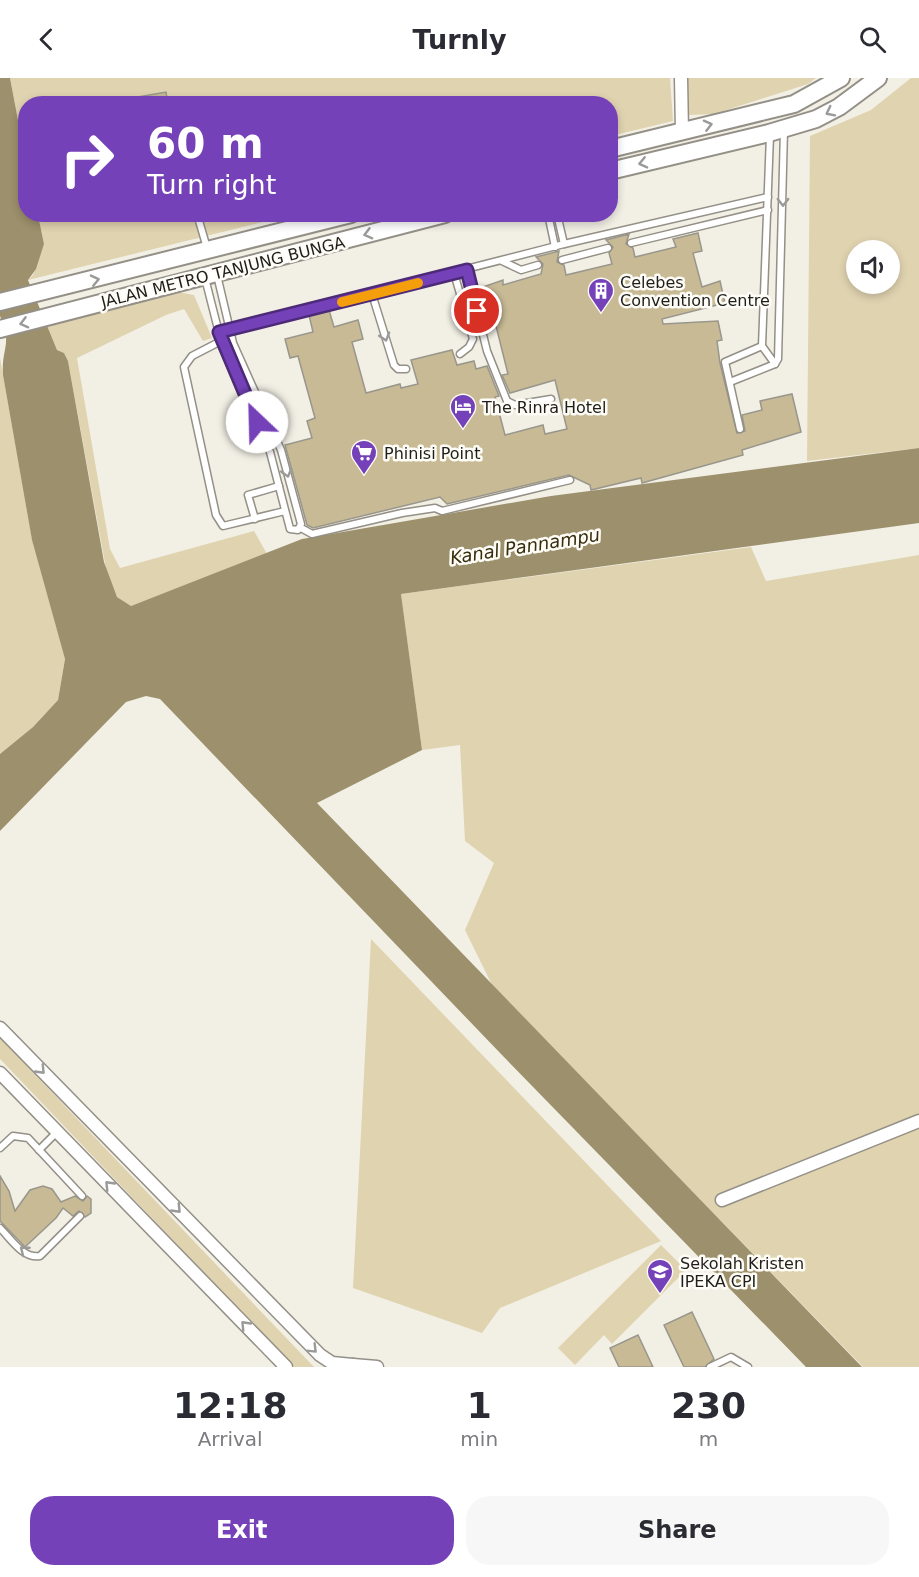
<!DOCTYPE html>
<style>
body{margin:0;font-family:"DejaVu Sans",sans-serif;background:#f7f7f7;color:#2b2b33;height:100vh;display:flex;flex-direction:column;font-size:22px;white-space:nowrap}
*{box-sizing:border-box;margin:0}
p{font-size:20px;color:#7c7c81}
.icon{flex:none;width:33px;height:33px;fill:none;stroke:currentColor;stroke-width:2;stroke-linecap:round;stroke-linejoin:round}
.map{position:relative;height:1289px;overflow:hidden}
.drawer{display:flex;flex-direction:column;background:#fff;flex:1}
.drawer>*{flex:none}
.top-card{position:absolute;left:18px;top:18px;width:600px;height:126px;border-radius:24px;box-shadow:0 3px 9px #0003;background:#7541b8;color:#fff;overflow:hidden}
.buttons{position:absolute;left:846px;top:162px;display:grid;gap:12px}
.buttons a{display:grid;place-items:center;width:54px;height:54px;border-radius:50%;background:#fff;box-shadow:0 3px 9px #0003;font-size:30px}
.pin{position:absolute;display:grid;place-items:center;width:51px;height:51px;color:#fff;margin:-26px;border:3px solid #fff;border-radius:50%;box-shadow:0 2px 6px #0007}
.me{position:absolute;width:66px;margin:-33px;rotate:336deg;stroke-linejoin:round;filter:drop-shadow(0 0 4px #0008)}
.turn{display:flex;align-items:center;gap:21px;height:126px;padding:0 30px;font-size:27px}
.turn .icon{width:78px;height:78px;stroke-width:2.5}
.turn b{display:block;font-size:42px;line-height:51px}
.eta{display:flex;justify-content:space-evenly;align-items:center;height:102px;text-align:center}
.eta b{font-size:36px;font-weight:800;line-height:42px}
.primary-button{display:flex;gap:12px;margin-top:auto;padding:12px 30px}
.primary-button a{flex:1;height:69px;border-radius:24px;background:#7541b8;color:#fff;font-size:24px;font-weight:800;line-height:69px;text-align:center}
.primary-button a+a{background:#f7f7f7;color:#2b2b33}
header{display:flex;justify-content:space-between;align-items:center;height:78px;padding:0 30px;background:#fff;font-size:27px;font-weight:800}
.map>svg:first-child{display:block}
.green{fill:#e0d3b0;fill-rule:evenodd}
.water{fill:#9d906c}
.building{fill:#c7ba95;stroke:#99968c;stroke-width:1.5}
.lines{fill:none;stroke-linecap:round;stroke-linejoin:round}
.lane-casing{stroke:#949087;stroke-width:9}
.street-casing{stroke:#949087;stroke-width:15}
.secondary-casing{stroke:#949087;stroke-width:20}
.lane{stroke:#fff;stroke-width:6}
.street{stroke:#fff;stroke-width:12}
.secondary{stroke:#fff;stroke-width:16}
.oneway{stroke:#9a9a98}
.route-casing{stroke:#4c2a78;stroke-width:15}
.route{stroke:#7541b8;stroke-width:10}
.slow{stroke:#f59e0b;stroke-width:10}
.labels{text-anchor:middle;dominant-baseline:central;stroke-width:5;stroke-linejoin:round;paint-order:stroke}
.street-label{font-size:16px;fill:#1f1e1a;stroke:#fefcf6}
.poi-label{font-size:16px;fill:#1f1e1a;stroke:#fefcf6;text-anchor:start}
.water-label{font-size:18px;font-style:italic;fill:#382e0e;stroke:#fefcf6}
</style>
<header><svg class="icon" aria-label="back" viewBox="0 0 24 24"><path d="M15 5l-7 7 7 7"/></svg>Turnly<svg class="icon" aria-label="search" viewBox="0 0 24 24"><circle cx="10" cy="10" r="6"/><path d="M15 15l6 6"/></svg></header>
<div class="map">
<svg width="919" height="1289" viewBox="0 0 919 1289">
<rect width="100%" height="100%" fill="#f2efe5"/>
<g class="green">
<path d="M 10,0 L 670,0 L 673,43 L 611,58 L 610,26 L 26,26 L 25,79 Z"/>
<path d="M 688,0 L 816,0 L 808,6 L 714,36 L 688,37 Z"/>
<path d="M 911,0 L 919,0 L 919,370 L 807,383 L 810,58 L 871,32 ZM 856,172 L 890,172 L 890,206 L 856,206 Z"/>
<path d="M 38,137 L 291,137 L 28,202 L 33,197 L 44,166 Z"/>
<path d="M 177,214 L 194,217 L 212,260 L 203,263 L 184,231 L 166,237 L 77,280 L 110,471 L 120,490 L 254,453 L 267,476 L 131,528 L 117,519 L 107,496 L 68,283 L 64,275 L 57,272 L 46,249 Z"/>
<path d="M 0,280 L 32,461 L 65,580 L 58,622 L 33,649 L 0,676 Z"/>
<path d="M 751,469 L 766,503 L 919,477 L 919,1289 L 863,1289 L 492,907 L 465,852 L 494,785 L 465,763 L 460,667 L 422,672 L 401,516 Z"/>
<path d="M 371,861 L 661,1163 L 500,1230 L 482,1255 L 353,1210 Z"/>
<path d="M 0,960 L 314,1289 L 294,1289 L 0,981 Z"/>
<path d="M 661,1167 L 686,1192 L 612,1266 L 604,1257 L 575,1287 L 558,1270 Z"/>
</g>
<path class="water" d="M 0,0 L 10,0 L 25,79 L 26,136 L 38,137 L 44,166 L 36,191 L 28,202 L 57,272 L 64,275 L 68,283 L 104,484 L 117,519 L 131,528 L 302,461 L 551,418 L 919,370 L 919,445 L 401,516 L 422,672 L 317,725 L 862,1289 L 806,1289 L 502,977 L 160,621 L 146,618 L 126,624 L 0,753 L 0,676 L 33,649 L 58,622 L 65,581 L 32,462 L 3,297 C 1,270 13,266 0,238 Z"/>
<g class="building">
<path d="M 166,14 L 168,26 L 127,26 L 127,21 Z"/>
<path d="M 698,155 L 702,173 L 693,175 L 702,209 L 720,203 L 725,225 L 662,241 L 663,246 L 718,243 L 722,262 L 717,263 L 720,285 L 737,355 L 745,353 L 742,337 L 762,332 L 760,323 L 792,316 L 801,354 L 742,372 L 743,377 L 642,405 L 641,400 L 591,412 L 590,407 L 569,397 L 447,426 L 440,419 L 313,450 L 307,447 L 285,367 L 312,360 L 307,343 L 315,340 L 298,278 L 290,280 L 285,261 L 313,254 L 309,237 L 329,232 L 334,249 L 358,242 L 363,261 L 352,264 L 366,315 L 400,306 L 401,310 L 418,306 L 411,282 L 452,272 L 457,287 L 474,283 L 476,291 L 487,288 L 499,318 L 495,319 L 505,357 L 543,347 L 545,356 L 567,351 L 555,302 L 510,315 L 502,297 L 508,296 L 491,228 L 488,229 L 483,209 L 503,202 L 503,207 L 541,196 L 543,186 L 536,179 L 559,173 L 557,184 L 564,187 L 566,197 L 612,186 L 609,175 L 613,169 L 606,162 L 629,156 L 626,166 L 633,170 L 635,179 L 676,169 L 673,161 Z"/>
<path d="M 0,1098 L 9,1113 L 15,1133 L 30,1112 L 43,1108 L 52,1111 L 61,1124 L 75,1118 L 83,1123 L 87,1118 L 91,1121 L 91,1135 L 85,1139 L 79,1133 L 73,1138 L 63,1130 L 56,1140 L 25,1169 L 0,1143 Z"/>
<path d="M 692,1234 L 714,1281 L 705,1289 L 684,1289 L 664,1247 Z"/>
<path d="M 638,1257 L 653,1289 L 619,1289 L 610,1270 Z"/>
</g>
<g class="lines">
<defs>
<g id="lane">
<path d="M 770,57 L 762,268 L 775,286"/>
<path d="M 197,136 L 207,170"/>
<path d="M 548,136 L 555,169"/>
<path d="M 557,136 L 564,166"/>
<path d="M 631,165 L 768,132"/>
<path d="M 562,182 L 608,170"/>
<path d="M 502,183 L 521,192 L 538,187"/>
<path d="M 467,192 L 487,273 L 507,323 L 515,327 L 551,321"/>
<path d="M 454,195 L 473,261 L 469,269 L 460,276"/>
<path d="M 205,200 L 221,263 L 270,374 L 289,447 L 290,451 L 298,452 L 301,446 L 281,372 L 233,265 L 217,197"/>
<path d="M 372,216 L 394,287 L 398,291 L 406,291"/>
<path d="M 219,254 L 564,166 L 768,119"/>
<path d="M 221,263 L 192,278 L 184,289 L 216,437 L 223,448 L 285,433"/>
<path d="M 730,304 L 775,286 L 778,281 L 784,52"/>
<path d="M 740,351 L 725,284 L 762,268"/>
<path d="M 255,441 L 248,417 L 279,408"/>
<path d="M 301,450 L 312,456 L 402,435 L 435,430 L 442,433 L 570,402"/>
<path d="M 0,1070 L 13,1058 L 28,1060 L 82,1118"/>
<path d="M 39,1072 L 57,1054"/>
<path d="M 0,1150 C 11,1161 23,1181 40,1178 L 80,1138"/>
<path d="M 710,1289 L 731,1279 L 748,1289"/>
</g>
<g id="street">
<path d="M 681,0 L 682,54"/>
<path d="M 0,950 L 320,1277 L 332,1285 L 353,1287"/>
<path d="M 0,995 L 286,1289"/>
<path d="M 722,1122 L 919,1043"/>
<path d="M 346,1289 L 353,1287 L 377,1289"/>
</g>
<g id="secondary">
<path d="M 610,71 L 794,26 L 841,0"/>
<path d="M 610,93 L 769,55 L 816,41 L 839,29 L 878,0"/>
<path d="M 0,224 L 351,136"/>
<path d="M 0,251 L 445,136"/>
</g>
</defs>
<use href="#lane" class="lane-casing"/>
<use href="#street" class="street-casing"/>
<use href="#secondary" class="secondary-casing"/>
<use href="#lane" class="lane"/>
<use href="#street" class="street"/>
<use href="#secondary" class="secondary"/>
</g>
<defs><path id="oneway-chevron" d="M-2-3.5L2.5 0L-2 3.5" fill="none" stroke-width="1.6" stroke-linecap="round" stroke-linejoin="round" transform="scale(1.5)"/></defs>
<g class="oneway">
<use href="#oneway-chevron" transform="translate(830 34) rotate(153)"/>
<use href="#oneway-chevron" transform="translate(708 47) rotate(-14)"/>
<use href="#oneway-chevron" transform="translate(643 85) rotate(167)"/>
<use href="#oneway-chevron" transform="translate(783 124) rotate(90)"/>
<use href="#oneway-chevron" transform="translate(368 156) rotate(165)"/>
<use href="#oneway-chevron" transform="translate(95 202) rotate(-13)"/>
<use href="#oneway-chevron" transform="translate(24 245) rotate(166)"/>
<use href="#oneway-chevron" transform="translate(385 259) rotate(73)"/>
<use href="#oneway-chevron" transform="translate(287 395) rotate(74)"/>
<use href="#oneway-chevron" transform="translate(41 992) rotate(46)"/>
<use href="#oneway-chevron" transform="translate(109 1107) rotate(-134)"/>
<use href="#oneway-chevron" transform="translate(177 1131) rotate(46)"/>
<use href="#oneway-chevron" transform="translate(24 1172) rotate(-142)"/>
<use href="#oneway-chevron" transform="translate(245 1247) rotate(-134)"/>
<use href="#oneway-chevron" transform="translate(313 1271) rotate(45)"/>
</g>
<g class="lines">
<defs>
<path id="route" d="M 257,344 L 219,254 L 467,192 L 477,233"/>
</defs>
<use href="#route" class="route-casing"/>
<use href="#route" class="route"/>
<path class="slow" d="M 342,224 L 418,205"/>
</g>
<defs>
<symbol id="building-pin" viewBox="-11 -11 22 30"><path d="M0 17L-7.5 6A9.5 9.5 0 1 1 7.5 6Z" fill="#7541b8" stroke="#fefcf6"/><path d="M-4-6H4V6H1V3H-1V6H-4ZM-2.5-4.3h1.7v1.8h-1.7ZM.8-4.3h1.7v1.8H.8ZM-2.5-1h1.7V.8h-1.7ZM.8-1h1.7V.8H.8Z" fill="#fff"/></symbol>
<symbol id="hotel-pin" viewBox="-11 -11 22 30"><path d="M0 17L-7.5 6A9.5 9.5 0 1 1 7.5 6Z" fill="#7541b8" stroke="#fefcf6"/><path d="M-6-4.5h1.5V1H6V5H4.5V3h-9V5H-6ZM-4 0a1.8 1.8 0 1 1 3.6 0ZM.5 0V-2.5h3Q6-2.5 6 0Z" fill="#fff"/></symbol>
<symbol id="supermarket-pin" viewBox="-11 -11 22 30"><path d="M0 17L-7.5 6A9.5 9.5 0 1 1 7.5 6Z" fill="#7541b8" stroke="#fefcf6"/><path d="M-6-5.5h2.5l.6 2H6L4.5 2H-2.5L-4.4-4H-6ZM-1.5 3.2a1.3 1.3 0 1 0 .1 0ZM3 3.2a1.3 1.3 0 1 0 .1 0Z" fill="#fff"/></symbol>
<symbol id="school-pin" viewBox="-11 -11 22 30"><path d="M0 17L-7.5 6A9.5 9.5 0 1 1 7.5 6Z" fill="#7541b8" stroke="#fefcf6"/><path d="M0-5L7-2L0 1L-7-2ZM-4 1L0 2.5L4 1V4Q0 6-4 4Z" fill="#fff"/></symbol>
</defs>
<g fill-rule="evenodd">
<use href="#building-pin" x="586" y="198" width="30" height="40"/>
<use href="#hotel-pin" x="448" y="314" width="30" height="40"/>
<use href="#supermarket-pin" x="349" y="360" width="30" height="40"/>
<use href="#school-pin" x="645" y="1179" width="30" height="40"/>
</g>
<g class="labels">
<g class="street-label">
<text transform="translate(223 194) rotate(-14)">JALAN METRO TANJUNG BUNGA</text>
</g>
<g class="poi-label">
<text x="620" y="204">Celebes<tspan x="620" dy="18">Convention Centre</tspan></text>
<text x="482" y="329">The Rinra Hotel</text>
<text x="384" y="375">Phinisi Point</text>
<text x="680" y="1185">Sekolah Kristen<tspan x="680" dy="18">IPEKA CPI</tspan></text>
</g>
<g class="water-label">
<text transform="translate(525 468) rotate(-9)">Kanal Pannampu</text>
</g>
</g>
</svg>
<div class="buttons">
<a><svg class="icon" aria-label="sound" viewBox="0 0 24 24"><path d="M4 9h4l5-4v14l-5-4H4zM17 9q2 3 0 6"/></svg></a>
</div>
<div class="pin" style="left:477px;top:233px;background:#d93025"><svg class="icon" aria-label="arrive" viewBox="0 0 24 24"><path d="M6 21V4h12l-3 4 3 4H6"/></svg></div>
<svg class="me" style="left:257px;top:344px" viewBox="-20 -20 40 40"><circle r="19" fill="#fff"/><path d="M0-13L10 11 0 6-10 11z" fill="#7541b8"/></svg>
<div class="top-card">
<div class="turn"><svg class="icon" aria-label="right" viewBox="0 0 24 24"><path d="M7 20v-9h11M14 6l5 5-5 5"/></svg><div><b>60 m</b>Turn right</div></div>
</div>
</div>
<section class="drawer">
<div class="eta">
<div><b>12:18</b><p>Arrival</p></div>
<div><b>1</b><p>min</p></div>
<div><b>230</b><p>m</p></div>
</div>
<div class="primary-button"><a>Exit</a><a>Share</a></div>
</section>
